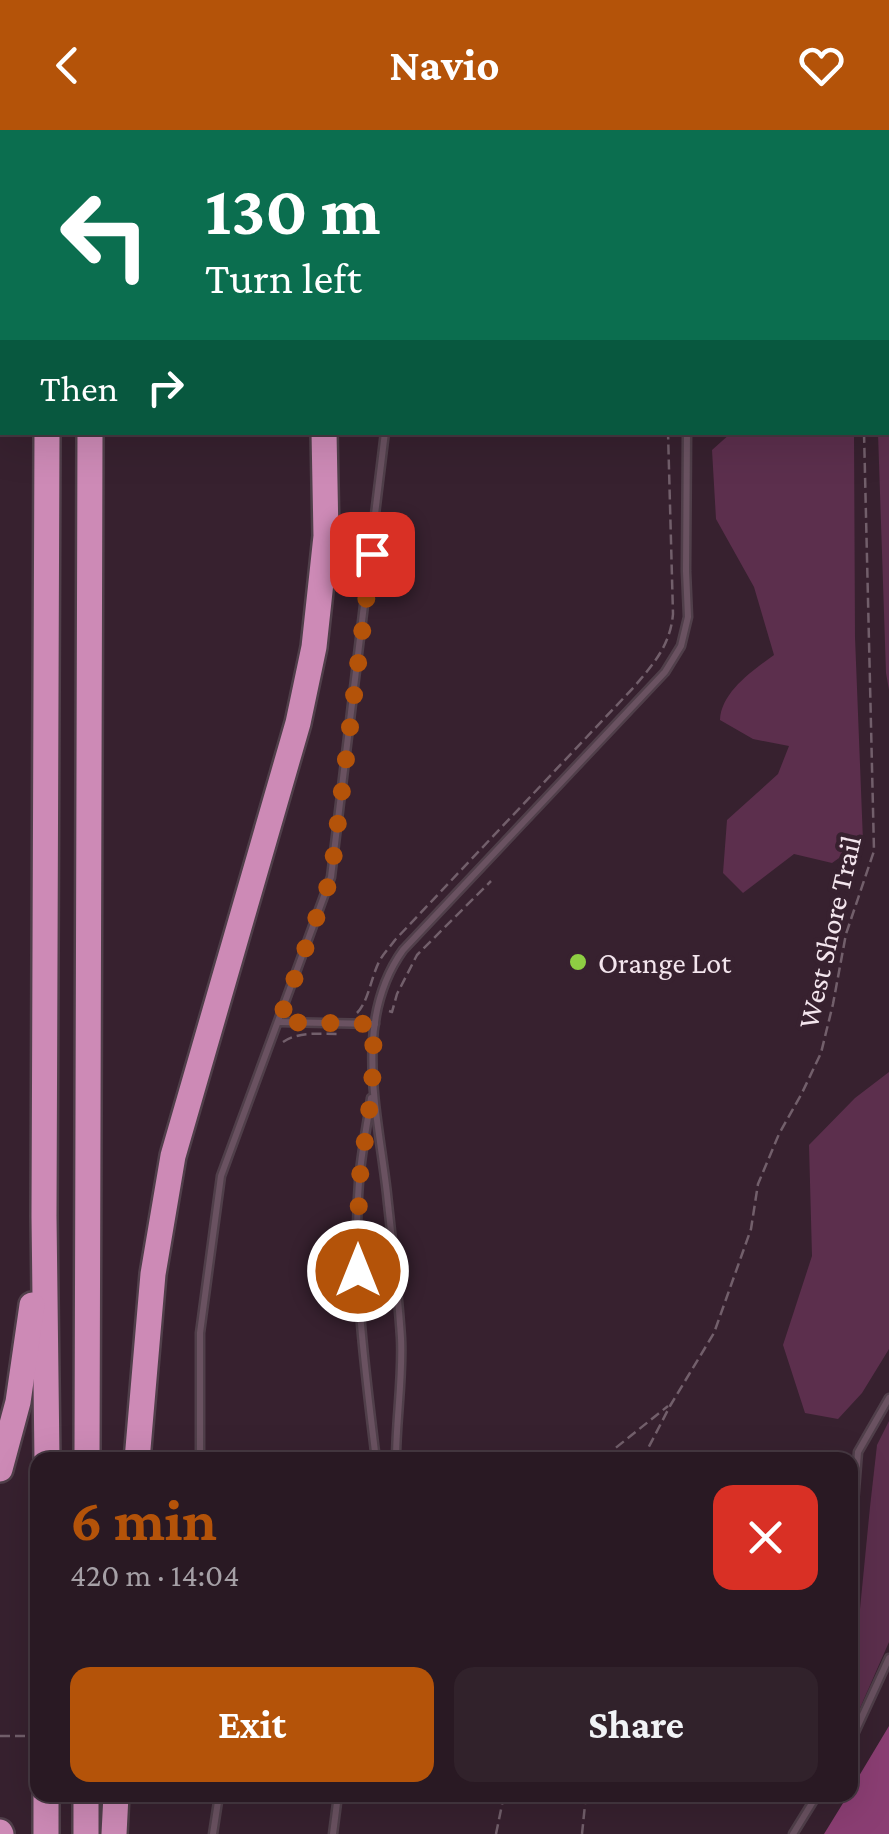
<!DOCTYPE html>
<meta charset="utf-8">
<style>
body{margin:0;font-family:"Crimson Pro",serif;background:#31222b;color:#f1f3f6;height:100vh;display:flex;flex-direction:column;font-size:38px;white-space:nowrap}
*{box-sizing:border-box;margin:0}
p{font-size:32px;color:#a5a0a6}
.icon{flex:none;width:55px;height:55px;fill:none;stroke:currentColor;stroke-width:2;stroke-linecap:round;stroke-linejoin:round}
.map{position:relative;flex:1;overflow:hidden}
.details{position:absolute;left:30px;top:1322px;width:828px;height:350px;display:flex;flex-direction:column;background:#291923;border-radius:20px;box-shadow:0 10px 40px #0002,0 0 0 2px #453841}
.details>*{flex:none}
.banner{position:absolute;left:0px;top:0px;width:890px;height:305px;box-shadow:0 10px 40px #0002,0 0 0 2px #453841;background:#0b6e4f;color:#fff;overflow:hidden}
.pin{position:absolute;display:grid;place-items:center;width:85px;height:85px;color:#fff;margin:-42px;border-radius:20px;box-shadow:0 5px 15px #0006}
.me{position:absolute;width:110px;margin:-55px;rotate:0deg;stroke-linejoin:round;filter:drop-shadow(0 0 8px #0008)}
.turn{display:flex;align-items:center;gap:35px;height:210px;padding:0 40px;font-size:45px}
.turn .icon{width:130px;height:130px;stroke-width:2.5}
.turn b{display:block;font-size:70px;line-height:85px}
.then{display:flex;align-items:center;height:95px;padding:0 40px;background:#0003;gap:20px;font-size:38px}
.round{display:grid;place-items:center;flex:none;width:105px;height:105px;border-radius:20px;background:#31222b}
.head{display:flex;align-items:center;justify-content:space-between;height:170px;padding:0 40px}
h1{font-size:60px;font-weight:700;line-height:75px;color:#b45309}
.primary-button{display:flex;gap:20px;margin-top:auto;padding:20px 40px}
.primary-button a{flex:1;height:115px;border-radius:20px;background:#b45309;color:#fff;font-size:40px;font-weight:700;line-height:115px;text-align:center}
.primary-button a+a{background:#31222b;color:#f1f3f6}
header{display:flex;justify-content:space-between;align-items:center;height:130px;padding:0 40px;background:#b45309;color:#fff;font-size:45px;font-weight:700}
.map>svg:first-child{display:block}
.green{fill:#5c2f4d}
.water{fill:#8b3e73}
.lines{fill:none;stroke-linecap:round;stroke-linejoin:round}
.lane-casing{stroke:#503f4a;stroke-width:11}
.highway-casing{stroke:#503f4a;stroke-width:30}
.path{stroke:#725f6b;stroke-width:2.5;stroke-dasharray:10 5;stroke-linecap:butt}
.lane{stroke:#6a5261;stroke-width:6}
.highway{stroke:#cd8ab6;stroke-width:25}
.route{stroke:#b45309;stroke-width:18;stroke-dasharray:0 32.4}
.poi-dot{fill:#8ece43;stroke:#37212f;stroke-width:4}
.labels{text-anchor:middle;dominant-baseline:central;stroke-width:9;stroke-linejoin:round;paint-order:stroke}
.street-label{font-size:30px;fill:#f3e5ed;stroke:#37212f}
.poi-label{font-size:30px;fill:#f3e5ed;stroke:#37212f;text-anchor:start}
</style>
<header><svg class="icon" aria-label="back" viewBox="0 0 24 24"><path d="M15 5l-7 7 7 7"/></svg>Navio<svg class="icon" aria-label="heart" viewBox="0 0 24 24"><path d="M12 20l-8-8c-3-5 5-10 8-4 3-6 11-1 8 4z"/></svg></header>
<div class="map">
<svg width="889" height="1704" viewBox="0 0 889 1704">
<rect width="100%" height="100%" fill="#37212f"/>
<g class="green">
<path d="M 858,0 L 889,0 L 889,560 L 886,543 L 878,303 L 888,302 L 888,2 L 858,2 Z"/>
<path d="M 731,303 L 854,303 L 855,507 L 863,711 L 832,733 L 794,724 L 743,763 L 723,743 L 727,690 L 778,644 L 789,616 L 753,609 L 720,590 C 721,562 753,540 774,525 L 754,457 L 716,389 L 712,320 Z"/>
<path d="M 889,942 L 889,1219 L 862,1263 L 838,1289 L 805,1283 L 783,1215 L 812,1126 L 809,1015 L 855,968 Z"/>
<path d="M 889,1291 L 889,1512 L 860,1578 L 855,1530 L 870,1377 L 877,1315 Z"/>
</g>
<path class="water" d="M 889,1596 L 889,1704 L 824,1704 L 848,1665 L 850,1665 L 850,1661 Z"/>
<g class="lines">
<defs>
<g id="lane">
<path d="M 348,0 L 348,2"/>
<path d="M 681,0 L 681,2"/>
<path d="M 279,892 L 375,894"/>
<path d="M 371,968 C 367,996 361,1024 359,1052 C 352,1144 365,1239 376,1330"/>
<path d="M 200,1330 L 200,1203 L 221,1046 L 331,747 L 385,302"/>
<path d="M 396,1330 C 396,1290 403,1248 401,1208 C 398,1160 392,1112 387,1064 C 378,983 352,891 403,820 L 665,542 L 681,516 L 688,487 L 686,441 L 687,302"/>
<path d="M 850,1424 L 858,1322 L 889,1268"/>
<path d="M 850,1613 L 889,1528"/>
<path d="M 213,1704 L 219,1665"/>
<path d="M 333,1704 L 338,1665"/>
<path d="M 793,1704 L 817,1665"/>
</g>
<g id="highway">
<path d="M 28,0 L 29,2"/>
<path d="M 49,0 L 49,2"/>
<path d="M 90,0 L 90,2"/>
<path d="M 260,0 L 261,2"/>
<path d="M 47,1330 L 44,1086 L 47,302"/>
<path d="M 87,1330 L 90,302"/>
<path d="M 137,1330 L 153,1144 L 173,1026 L 298,593 L 314,517 L 326,406 L 324,302"/>
<path d="M 0,1339 L 18,1272 L 32,1175"/>
<path d="M 0,1702 L 1,1704"/>
<path d="M 46,1704 L 46,1665"/>
<path d="M 86,1704 L 86,1665"/>
<path d="M 114,1704 L 116,1665"/>
</g>
</defs>
<use href="#lane" class="lane-casing"/>
<use href="#highway" class="highway-casing"/>
<g class="path">
<path d="M 668,0 L 668,2"/>
<path d="M 842,0 L 842,2"/>
<path d="M 389,881 L 392,882 L 397,864 L 417,825 L 491,751"/>
<path d="M 357,883 C 369,871 371,846 380,830 C 384,823 390,817 395,810 L 634,557 C 654,533 670,516 673,484 L 668,302"/>
<path d="M 283,912 C 299,901 321,904 340,904"/>
<path d="M 608,1330 L 613,1320 L 668,1276"/>
<path d="M 642,1330 L 670,1276 L 714,1203 L 751,1099 L 758,1054 L 779,1004 L 802,963 L 821,923 L 833,874 L 846,804 L 874,721 L 864,302"/>
<path d="M 0,1606 L 38,1606"/>
<path d="M 496,1704 L 504,1665"/>
<path d="M 582,1704 L 586,1665"/>
</g>
<use href="#lane" class="lane"/>
<use href="#highway" class="highway"/>
</g>
<g class="lines">
<path class="route" d="M 358,1141 L 359,1053 L 372,960 L 374,894 L 279,892 L 331,747 L 372,424"/>
</g>
<circle class="poi-dot" cx="578" cy="832" r="10"/>
<g class="labels">
<g class="street-label">
<text transform="translate(829 802) rotate(-77)">West Shore Trail</text>
</g>
<g class="poi-label">
<text x="598" y="832">Orange Lot</text>
</g>
</g>
</svg>
<div class="pin" style="left:372px;top:424px;background:#d93025"><svg class="icon" aria-label="arrive" viewBox="0 0 24 24"><path d="M6 21V4h12l-3 4 3 4H6"/></svg></div>
<svg class="me" style="left:358px;top:1141px" viewBox="-20 -20 40 40"><circle r="17" fill="#b45309" stroke="#fff" stroke-width="3"/><path d="M0-11L8 9 0 5-8 9z" fill="#fff"/></svg>
<div class="banner">
<div class="turn"><svg class="icon" aria-label="left" viewBox="0 0 24 24"><path d="M17 20v-9H6M10 6l-5 5 5 5"/></svg><div><b>130 m</b>Turn left</div></div>
<div class="then">Then<svg class="icon" aria-label="right" viewBox="0 0 24 24"><path d="M7 20v-9h11M14 6l5 5-5 5"/></svg></div>
</div>
<section class="details">
<div class="head"><div><h1>6 min</h1><p>420 m · 14:04</p></div><a class="round" style="background:#d93025;color:#fff"><svg class="icon" aria-label="close" viewBox="0 0 24 24"><path d="M6 6l12 12M18 6L6 18"/></svg></a></div>
<div class="primary-button"><a>Exit</a><a>Share</a></div>
</section>
</div>
